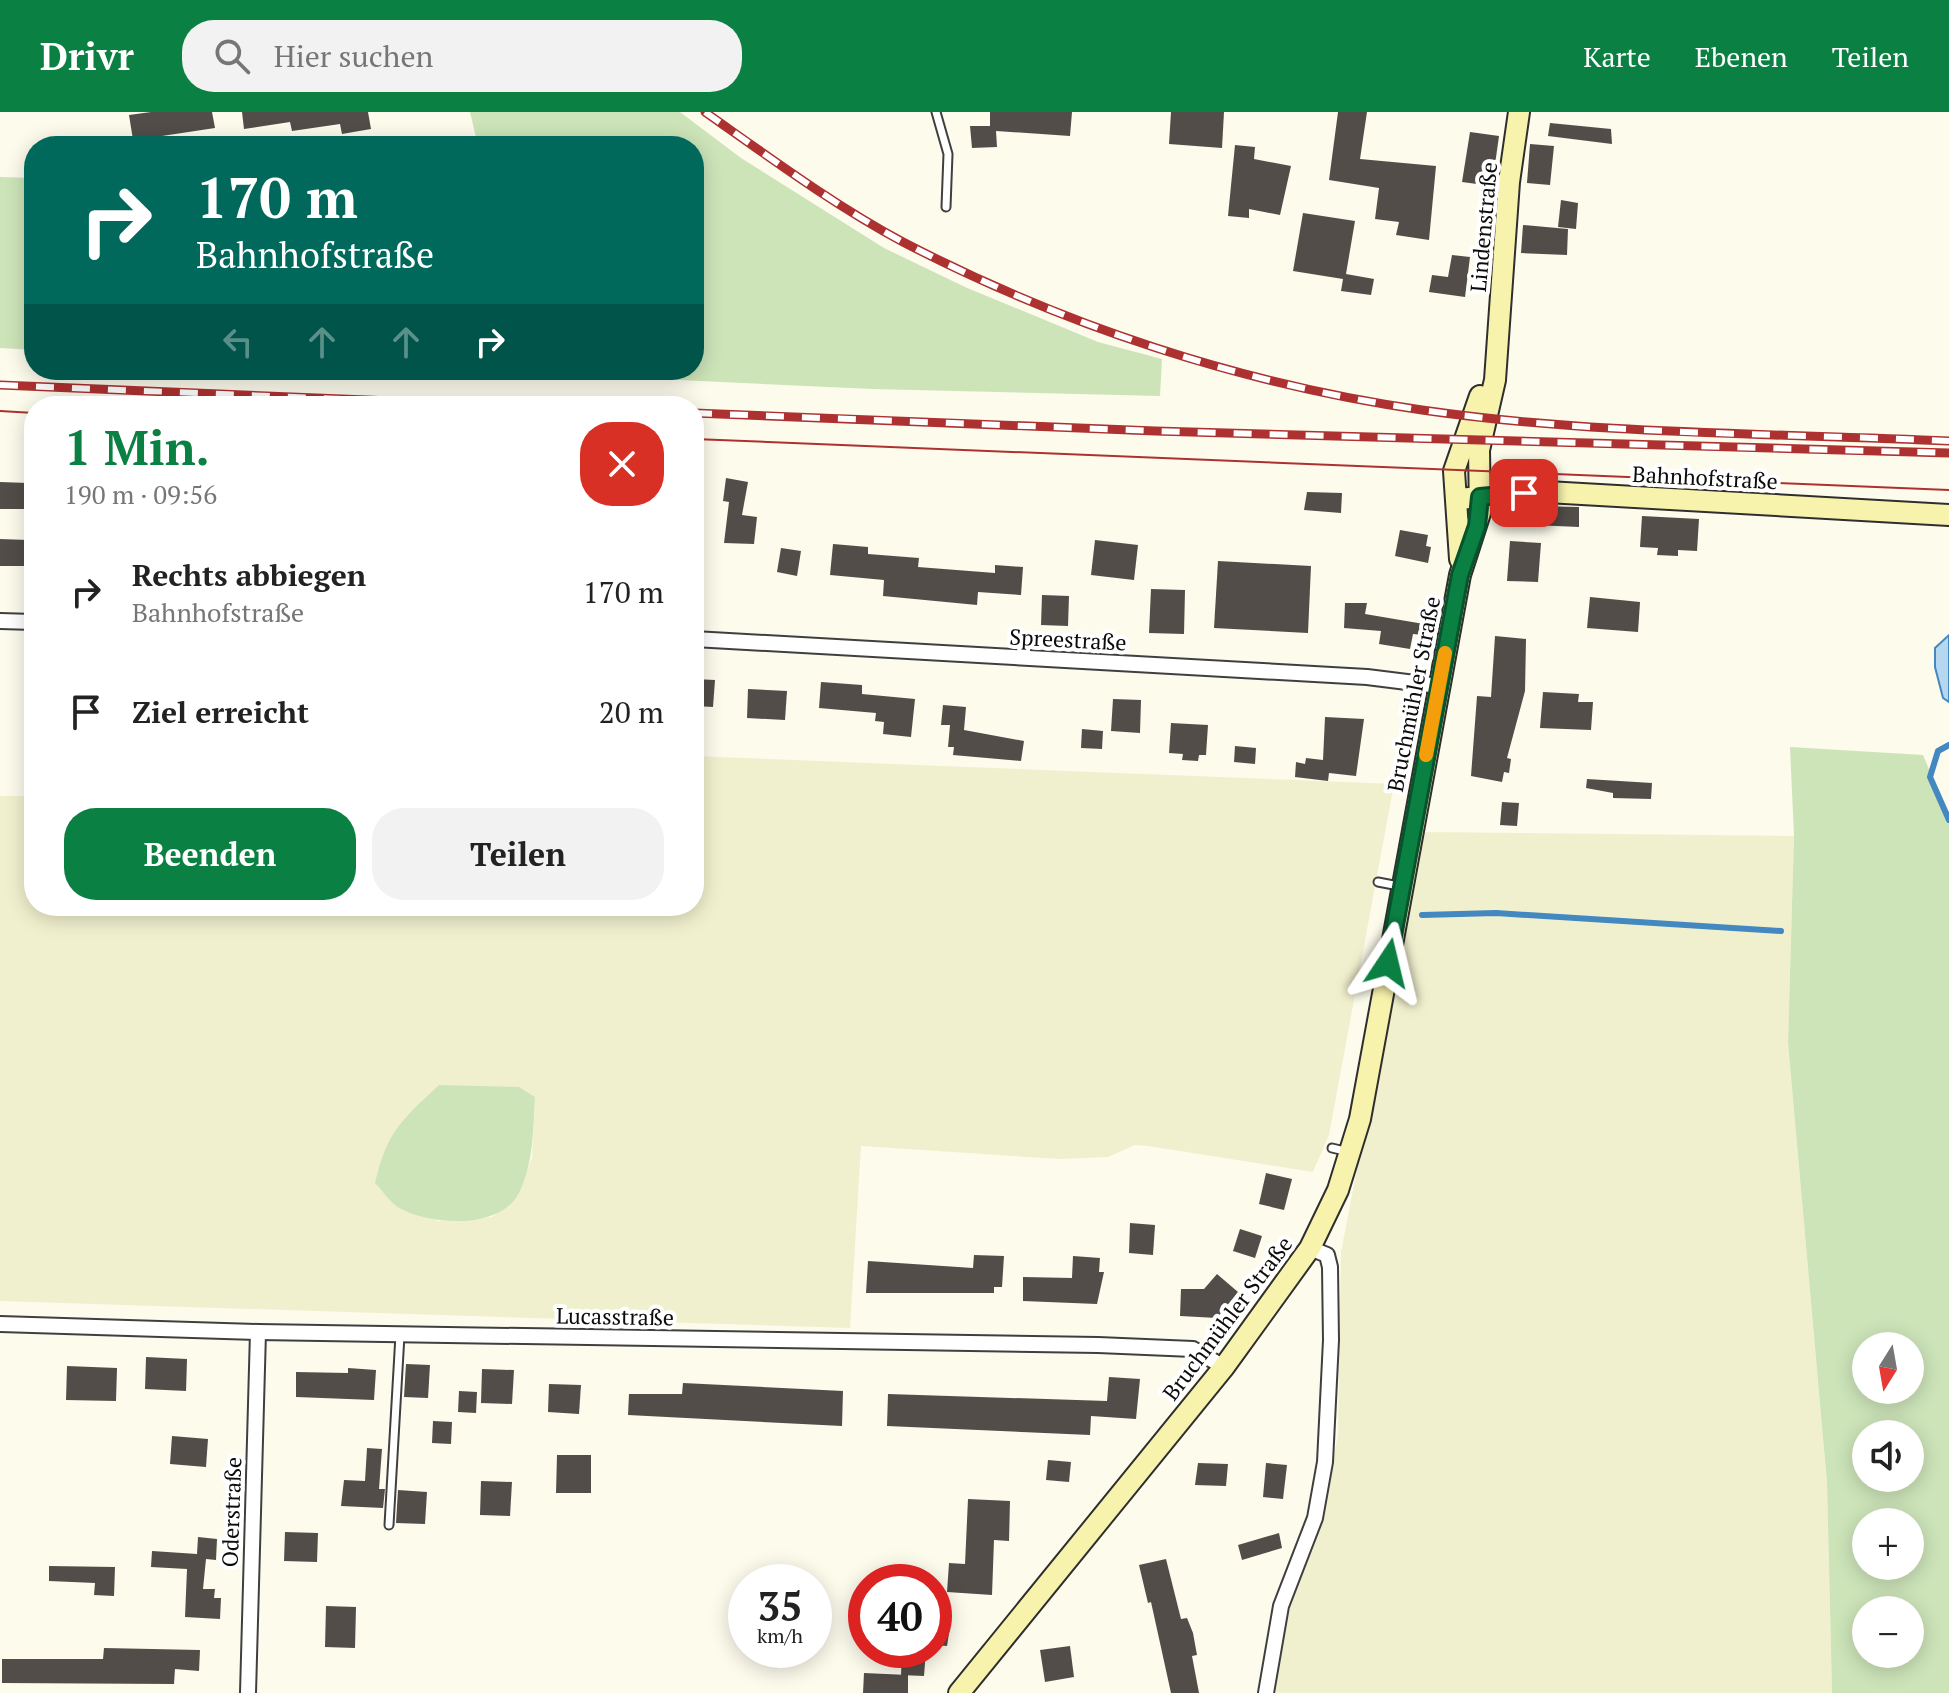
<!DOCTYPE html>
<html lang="de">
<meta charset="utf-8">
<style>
body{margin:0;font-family:"PT Serif",serif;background:#f2f2f2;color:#222;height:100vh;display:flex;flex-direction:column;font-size:30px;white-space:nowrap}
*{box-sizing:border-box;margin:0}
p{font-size:26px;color:#767676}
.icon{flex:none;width:44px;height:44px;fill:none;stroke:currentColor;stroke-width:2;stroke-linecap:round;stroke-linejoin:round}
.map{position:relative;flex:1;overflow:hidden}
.details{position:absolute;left:24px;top:284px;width:680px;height:520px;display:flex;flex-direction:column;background:#fff;border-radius:32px;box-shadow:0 4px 20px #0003}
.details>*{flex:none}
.hud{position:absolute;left:24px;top:24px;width:680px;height:244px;border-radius:32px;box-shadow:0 4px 20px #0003;background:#00695c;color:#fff;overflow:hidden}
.needle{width:52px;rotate:191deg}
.fabs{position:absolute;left:1852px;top:1220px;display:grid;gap:16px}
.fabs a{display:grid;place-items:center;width:72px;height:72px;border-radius:50%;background:#fff;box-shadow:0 4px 20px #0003;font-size:40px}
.speed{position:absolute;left:728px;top:1452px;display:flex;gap:16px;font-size:40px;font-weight:700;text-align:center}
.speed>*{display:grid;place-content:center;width:104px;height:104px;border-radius:50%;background:#fff;box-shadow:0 4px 20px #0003;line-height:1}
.speed small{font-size:20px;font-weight:400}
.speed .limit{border:12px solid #d22;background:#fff;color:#111}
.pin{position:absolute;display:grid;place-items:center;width:68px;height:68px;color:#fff;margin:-34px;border-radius:16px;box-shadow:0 4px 12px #0006}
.me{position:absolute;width:88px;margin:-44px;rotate:10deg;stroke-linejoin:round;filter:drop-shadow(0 0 6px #0008)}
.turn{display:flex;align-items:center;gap:28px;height:168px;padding:0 40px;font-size:36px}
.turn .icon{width:104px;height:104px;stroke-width:2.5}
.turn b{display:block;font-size:56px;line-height:68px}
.lanes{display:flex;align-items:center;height:76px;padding:0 40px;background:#0003;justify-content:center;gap:40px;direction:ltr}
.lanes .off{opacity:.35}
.round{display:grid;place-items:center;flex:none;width:84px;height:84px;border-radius:32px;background:#f2f2f2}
.head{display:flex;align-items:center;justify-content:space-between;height:136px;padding:0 40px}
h1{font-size:48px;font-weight:700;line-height:60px;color:#0b8043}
.primary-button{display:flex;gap:16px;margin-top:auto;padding:16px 40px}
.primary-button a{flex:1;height:92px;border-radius:32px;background:#0b8043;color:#fff;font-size:32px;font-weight:700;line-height:92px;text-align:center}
.primary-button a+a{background:#f2f2f2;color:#222}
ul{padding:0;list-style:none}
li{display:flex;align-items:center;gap:24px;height:120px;padding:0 40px}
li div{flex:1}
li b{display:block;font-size:30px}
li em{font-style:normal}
header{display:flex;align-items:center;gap:48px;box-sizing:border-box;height:112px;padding:0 40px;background:#0b8043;color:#fff}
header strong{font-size:38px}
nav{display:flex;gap:44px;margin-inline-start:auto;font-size:28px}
.search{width:560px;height:72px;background:#f2f2f2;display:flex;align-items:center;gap:20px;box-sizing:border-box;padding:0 28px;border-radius:32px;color:#767676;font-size:30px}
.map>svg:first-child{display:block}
.farmland{fill:#f1f0ce;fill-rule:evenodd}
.green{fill:#cde4b9;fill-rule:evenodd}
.water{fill:#b5d7f0;stroke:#4388c0;stroke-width:2}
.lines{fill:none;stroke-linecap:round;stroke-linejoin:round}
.stream{stroke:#4388c0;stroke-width:6}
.building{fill:#534d49}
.lane-casing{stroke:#3f3f3f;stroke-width:11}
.street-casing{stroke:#3f3f3f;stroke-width:18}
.secondary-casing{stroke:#2e2e2e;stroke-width:24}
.lane{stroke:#fff;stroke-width:7}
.street{stroke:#fff;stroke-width:14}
.secondary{stroke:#f8f3ac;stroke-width:20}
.tram{stroke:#ae3131;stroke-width:2}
.rail-casing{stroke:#ae3131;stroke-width:9}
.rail{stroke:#fff;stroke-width:6;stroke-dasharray:18;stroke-linecap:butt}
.route-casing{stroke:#07532c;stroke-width:20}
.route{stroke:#0b8043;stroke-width:14}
.slow{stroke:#f59e0b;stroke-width:14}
.labels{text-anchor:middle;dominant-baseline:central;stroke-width:8;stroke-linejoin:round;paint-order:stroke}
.street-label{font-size:22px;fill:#0c0c0c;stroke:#fff}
</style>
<header>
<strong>Drivr</strong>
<div class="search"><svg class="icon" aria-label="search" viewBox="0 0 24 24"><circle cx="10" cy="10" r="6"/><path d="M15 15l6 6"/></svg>Hier suchen</div>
<nav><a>Karte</a><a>Ebenen</a><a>Teilen</a></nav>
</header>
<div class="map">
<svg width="1949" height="1581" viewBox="0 0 1949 1581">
<rect width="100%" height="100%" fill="#fdfbec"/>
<g class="farmland">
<path d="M 694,644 L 1394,672 L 1329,1023 L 1313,1060 L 1148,1034 L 1135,1033 L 1108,1045 L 1060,1047 L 861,1034 L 850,1216 L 0,1189 L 0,684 L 34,684 L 34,794 L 694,794 ZM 535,985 L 532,1046 L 517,1084 L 492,1105 L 438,1109 L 399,1096 Z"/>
<path d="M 1422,720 L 1794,724 L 1788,931 L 1827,1372 L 1832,1581 L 1275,1581 L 1287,1504 L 1321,1416 L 1338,1322 L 1341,1140 Z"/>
</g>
<g class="green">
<path d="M 470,0 L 680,0 L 741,46 L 884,136 L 965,175 L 1098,230 L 1162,247 L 1160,284 L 872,277 L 464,258 L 694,258 L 694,34 L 478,34 Z"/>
<path d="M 0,65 L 34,66 L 34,238 L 0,236 Z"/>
<path d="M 1790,635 L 1923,643 L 1949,704 L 1949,1581 L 1832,1581 L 1827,1371 L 1788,931 L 1794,724 ZM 1910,1234 L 1910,1278 L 1866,1278 L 1866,1234 ZM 1910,1322 L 1910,1366 L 1866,1366 L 1866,1322 ZM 1910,1410 L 1910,1454 L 1866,1454 L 1866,1410 ZM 1866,1498 L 1910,1498 L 1910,1542 L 1866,1542 Z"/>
<path d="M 439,973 L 519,975 L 535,985 C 533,1018 534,1050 519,1081 C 500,1118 432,1113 401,1097 C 391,1092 383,1079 375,1071 C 387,1019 402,1008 439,973 Z"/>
</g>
<path class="water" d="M 1949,523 L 1949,590 L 1943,586 L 1935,555 L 1935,536 Z"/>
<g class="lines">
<g class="stream">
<path d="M 1949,633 L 1938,639 L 1930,665 L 1949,708"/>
<path d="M 1422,803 L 1496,801 L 1781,819"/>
</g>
</g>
<g class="building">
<path d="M 151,0 L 212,0 L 215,16 L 162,24 L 163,31 L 134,34 L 129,3 Z"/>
<path d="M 242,0 L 368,0 L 371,17 L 342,22 L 340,12 L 292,19 L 290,10 L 244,17 Z"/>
<path d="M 990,0 L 1072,0 L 1070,24 L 996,19 L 997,35 L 972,36 L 970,14 L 990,14 Z"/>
<path d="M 1171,0 L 1224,0 L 1222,36 L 1169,32 Z"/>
<path d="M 1338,0 L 1367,0 L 1360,47 L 1436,54 L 1429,128 L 1396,123 L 1399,110 L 1375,107 L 1379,76 L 1329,68 Z"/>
<path d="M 1550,11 L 1611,17 L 1612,32 L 1548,24 Z"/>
<path d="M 1470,20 L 1499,24 L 1492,74 L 1462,70 Z"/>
<path d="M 1530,32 L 1554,34 L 1550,73 L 1527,71 Z"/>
<path d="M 1235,33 L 1255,35 L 1254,47 L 1291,54 L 1280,103 L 1249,97 L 1249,106 L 1228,104 Z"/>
<path d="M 1561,88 L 1578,91 L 1576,117 L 1558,115 Z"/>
<path d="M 1303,101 L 1355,109 L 1346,162 L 1374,167 L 1371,183 L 1341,179 L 1343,167 L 1293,159 Z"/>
<path d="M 1523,113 L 1568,117 L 1567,143 L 1521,141 Z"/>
<path d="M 1452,143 L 1470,145 L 1465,185 L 1429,180 L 1432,163 L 1448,165 Z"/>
<path d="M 726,366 L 748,370 L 742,403 L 757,405 L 754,432 L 724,431 L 729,390 L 723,389 Z"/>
<path d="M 0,370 L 28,371 L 28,397 L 0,397 Z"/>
<path d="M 1307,380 L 1342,381 L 1341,401 L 1304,398 Z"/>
<path d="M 1534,394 L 1579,395 L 1579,415 L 1533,413 Z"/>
<path d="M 1642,404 L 1699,407 L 1697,439 L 1678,438 L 1678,444 L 1657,443 L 1658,436 L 1640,435 Z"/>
<path d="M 1400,418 L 1428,423 L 1426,434 L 1431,435 L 1428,451 L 1395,444 Z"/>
<path d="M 0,427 L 28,428 L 27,454 L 0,454 Z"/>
<path d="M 1095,428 L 1138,433 L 1134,468 L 1091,463 Z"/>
<path d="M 1510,429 L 1541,431 L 1538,470 L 1507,469 Z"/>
<path d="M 833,432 L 868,435 L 868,442 L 919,446 L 918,455 L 995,461 L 995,453 L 1023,455 L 1021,483 L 978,480 L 977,493 L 883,484 L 884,468 L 830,463 Z"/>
<path d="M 781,436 L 801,439 L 797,464 L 777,460 Z"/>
<path d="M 1218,449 L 1311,454 L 1308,521 L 1214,516 Z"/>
<path d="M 1151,477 L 1185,478 L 1184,522 L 1149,521 Z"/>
<path d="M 1042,483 L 1069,484 L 1068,514 L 1041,513 Z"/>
<path d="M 1590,485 L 1640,490 L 1638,520 L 1587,516 Z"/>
<path d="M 1345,491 L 1367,491 L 1365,502 L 1424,512 L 1423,523 L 1413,522 L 1410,537 L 1379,532 L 1381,519 L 1344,516 Z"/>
<path d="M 1495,524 L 1526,527 L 1525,579 L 1507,646 L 1511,647 L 1509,661 L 1504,660 L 1502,670 L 1471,664 L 1477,584 L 1491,585 Z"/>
<path d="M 694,567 L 715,568 L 713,595 L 694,594 Z"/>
<path d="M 821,570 L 862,573 L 862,582 L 915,587 L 911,625 L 883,622 L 884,610 L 875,609 L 876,601 L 819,596 Z"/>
<path d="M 748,577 L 787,579 L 785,608 L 747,606 Z"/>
<path d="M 1543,580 L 1579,582 L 1578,590 L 1593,590 L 1591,618 L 1540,616 Z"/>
<path d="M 1113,587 L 1141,588 L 1140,621 L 1111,619 Z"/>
<path d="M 943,593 L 966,595 L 964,618 L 1024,629 L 1021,649 L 953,643 L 954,635 L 948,635 L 950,613 L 941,613 Z"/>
<path d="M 1325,605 L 1364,607 L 1356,664 L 1329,661 L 1328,669 L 1295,665 L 1296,650 L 1305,652 L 1306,646 L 1323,648 Z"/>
<path d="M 1171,611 L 1208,613 L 1206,643 L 1199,643 L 1198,649 L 1182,648 L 1183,642 L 1169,641 Z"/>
<path d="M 1082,617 L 1103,619 L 1102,637 L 1081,636 Z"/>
<path d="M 1235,634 L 1256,636 L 1255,652 L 1234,650 Z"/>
<path d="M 1587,667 L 1652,671 L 1651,687 L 1613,686 L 1613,681 L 1586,676 Z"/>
<path d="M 1502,690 L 1519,691 L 1517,714 L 1500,713 Z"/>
<path d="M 1266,1061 L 1292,1067 L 1284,1098 L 1259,1092 Z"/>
<path d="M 1130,1111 L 1155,1113 L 1153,1143 L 1129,1141 Z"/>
<path d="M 1240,1117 L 1262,1124 L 1255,1146 L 1233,1139 Z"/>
<path d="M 974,1143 L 1004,1144 L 1002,1175 L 994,1175 L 994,1181 L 866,1181 L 868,1149 L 973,1156 Z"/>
<path d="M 1073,1144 L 1100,1146 L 1099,1160 L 1104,1160 L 1097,1192 L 1023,1189 L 1023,1165 L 1072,1166 Z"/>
<path d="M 1217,1162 L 1238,1180 L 1217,1206 L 1180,1204 L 1181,1177 L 1204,1177 Z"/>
<path d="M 146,1245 L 187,1247 L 186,1279 L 145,1277 Z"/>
<path d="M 406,1252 L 430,1253 L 428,1286 L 404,1285 Z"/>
<path d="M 67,1254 L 117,1256 L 116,1289 L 66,1288 Z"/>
<path d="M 348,1256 L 376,1258 L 374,1288 L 296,1285 L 296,1260 L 348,1261 Z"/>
<path d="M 482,1257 L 514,1258 L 512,1292 L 481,1291 Z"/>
<path d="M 1109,1265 L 1140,1267 L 1136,1307 L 1091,1304 L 1090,1323 L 887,1314 L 888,1282 L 1107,1289 Z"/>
<path d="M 683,1271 L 843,1279 L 842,1314 L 628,1303 L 629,1282 L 682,1282 Z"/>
<path d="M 549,1272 L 581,1273 L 579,1302 L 548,1300 Z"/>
<path d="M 459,1279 L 477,1280 L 476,1301 L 458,1300 Z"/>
<path d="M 433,1309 L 452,1310 L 451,1332 L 432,1331 Z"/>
<path d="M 172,1324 L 208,1327 L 206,1355 L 170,1352 Z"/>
<path d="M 367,1336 L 382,1337 L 379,1377 L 385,1377 L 383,1396 L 341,1394 L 344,1368 L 365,1369 Z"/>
<path d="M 557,1343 L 591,1343 L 591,1381 L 556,1381 Z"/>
<path d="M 1048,1348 L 1071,1350 L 1069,1370 L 1046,1368 Z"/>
<path d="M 1198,1351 L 1228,1352 L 1226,1374 L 1195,1373 Z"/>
<path d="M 1266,1351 L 1287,1353 L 1283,1387 L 1263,1385 Z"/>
<path d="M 481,1369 L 512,1370 L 510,1404 L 480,1403 Z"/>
<path d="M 398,1378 L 427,1380 L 425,1412 L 396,1411 Z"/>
<path d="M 968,1387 L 1010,1389 L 1009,1429 L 994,1428 L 992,1483 L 947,1480 L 949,1451 L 965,1452 Z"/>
<path d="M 285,1420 L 318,1421 L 317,1450 L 284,1449 Z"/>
<path d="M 1279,1421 L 1282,1436 L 1242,1448 L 1238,1433 Z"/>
<path d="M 198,1425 L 217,1427 L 216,1448 L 206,1447 L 203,1477 L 215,1477 L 214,1486 L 221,1486 L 220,1507 L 185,1505 L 187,1457 L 151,1455 L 152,1439 L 197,1442 Z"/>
<path d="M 1166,1447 L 1181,1507 L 1187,1506 L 1193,1521 L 1197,1543 L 1192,1544 L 1199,1581 L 1171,1581 L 1151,1490 L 1148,1491 L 1139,1453 Z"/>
<path d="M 49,1454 L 115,1455 L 114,1484 L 94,1483 L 95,1471 L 49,1469 Z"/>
<path d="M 326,1494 L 356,1495 L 355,1536 L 325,1535 Z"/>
<path d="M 934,1507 L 951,1509 L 947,1534 L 934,1533 Z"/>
<path d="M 1070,1534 L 1074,1565 L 1045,1570 L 1040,1538 Z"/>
<path d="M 104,1536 L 200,1538 L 199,1559 L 175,1557 L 174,1572 L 2,1571 L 2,1547 L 103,1547 Z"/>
<path d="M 902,1538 L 926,1538 L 924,1564 L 901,1563 Z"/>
<path d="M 864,1561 L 908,1563 L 908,1581 L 863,1581 Z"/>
</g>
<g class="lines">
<defs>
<g id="lane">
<path d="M 936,0 L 948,42 L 946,95"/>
<path d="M 1378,770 L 1399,774"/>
<path d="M 1332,1036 L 1349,1040"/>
<path d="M 389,1413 L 400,1223"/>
</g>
<g id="street">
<path d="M 0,509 L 34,510"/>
<path d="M 694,527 L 1367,565 L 1439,574"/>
<path d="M 0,1212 L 258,1220 L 1098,1233 L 1193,1237 L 1224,1255"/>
<path d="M 248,1581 L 258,1220"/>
<path d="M 1266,1581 L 1281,1494 L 1315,1406 L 1325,1350 L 1331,1228 L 1330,1155 L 1327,1143 L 1310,1136"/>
</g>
<g id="secondary">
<path d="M 1457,387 L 1547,380 L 1949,403"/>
<path d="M 1460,447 L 1454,359 L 1480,284"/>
<path d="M 959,1581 L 1224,1255 L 1310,1136 L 1338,1078 L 1360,1007 L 1460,463 L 1480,401 L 1479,338 L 1495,268 L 1509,70 L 1519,0"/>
</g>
</defs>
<use href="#lane" class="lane-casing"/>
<use href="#street" class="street-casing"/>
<use href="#secondary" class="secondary-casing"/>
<use href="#lane" class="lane"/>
<use href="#street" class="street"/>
<use href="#secondary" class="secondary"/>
<g class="tram">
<path d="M 0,299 L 34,301"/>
<path d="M 694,327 L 1949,378"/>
</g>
<defs>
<g id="rail">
<path d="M 705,0 C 769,45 834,93 903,130 C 1065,214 1242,272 1422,298 C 1596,323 1774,321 1949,329"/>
<path d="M 0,273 L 513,294"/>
<path d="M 694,301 L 1155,319 L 1949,341"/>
</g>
</defs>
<use href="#rail" class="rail-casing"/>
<use href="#rail" class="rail"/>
</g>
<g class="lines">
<defs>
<path id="route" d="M 1388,851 L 1460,463 L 1477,414 L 1480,385 L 1524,381"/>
</defs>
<use href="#route" class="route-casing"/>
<use href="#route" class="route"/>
<path class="slow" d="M 1426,643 L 1445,541"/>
</g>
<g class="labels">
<g class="street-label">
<text transform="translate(1483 115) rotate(-85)">Lindenstraße</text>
<text transform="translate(1705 365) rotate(3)">Bahnhofstraße</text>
<text transform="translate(1068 527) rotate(3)">Spreestraße</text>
<text transform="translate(1413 582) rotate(-79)">Bruchmühler Straße</text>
<text transform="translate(615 1204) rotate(1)">Lucasstraße</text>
<text transform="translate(1227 1206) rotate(-53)">Bruchmühler Straße</text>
<text transform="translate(231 1400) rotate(-88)">Oderstraße</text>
</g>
</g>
</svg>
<div class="fabs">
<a><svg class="needle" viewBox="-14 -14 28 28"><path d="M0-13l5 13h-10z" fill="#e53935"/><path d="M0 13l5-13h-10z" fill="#767676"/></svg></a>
<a><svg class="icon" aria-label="sound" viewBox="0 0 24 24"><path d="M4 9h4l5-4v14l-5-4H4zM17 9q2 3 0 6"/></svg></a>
<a>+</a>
<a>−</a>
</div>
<div class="speed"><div>35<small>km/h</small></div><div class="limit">40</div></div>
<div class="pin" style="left:1524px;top:381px;background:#d93025"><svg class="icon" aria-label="arrive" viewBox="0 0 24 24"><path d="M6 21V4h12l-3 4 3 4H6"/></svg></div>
<svg class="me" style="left:1388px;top:851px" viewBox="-20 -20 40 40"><path d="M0-17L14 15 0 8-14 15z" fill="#0b8043" stroke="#fff" stroke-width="4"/></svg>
<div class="hud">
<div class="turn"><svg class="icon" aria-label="right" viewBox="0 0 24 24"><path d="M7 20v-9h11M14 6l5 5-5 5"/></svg><div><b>170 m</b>Bahnhofstraße</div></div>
<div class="lanes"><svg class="icon off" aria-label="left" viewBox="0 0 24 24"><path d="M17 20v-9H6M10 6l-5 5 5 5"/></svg><svg class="icon off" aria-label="ahead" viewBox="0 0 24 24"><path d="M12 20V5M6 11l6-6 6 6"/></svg><svg class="icon off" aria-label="ahead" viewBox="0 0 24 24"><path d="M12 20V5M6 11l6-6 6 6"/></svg><svg class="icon" aria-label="right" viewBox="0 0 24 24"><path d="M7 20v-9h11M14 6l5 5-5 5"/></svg></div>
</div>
<section class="details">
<div class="head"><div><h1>1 Min.</h1><p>190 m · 09:56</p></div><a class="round" style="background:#d93025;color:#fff"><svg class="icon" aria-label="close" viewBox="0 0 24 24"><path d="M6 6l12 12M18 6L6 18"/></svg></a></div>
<ul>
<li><svg class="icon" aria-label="right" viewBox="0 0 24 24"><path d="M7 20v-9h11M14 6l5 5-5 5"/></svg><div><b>Rechts abbiegen</b><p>Bahnhofstraße</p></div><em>170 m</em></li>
<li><svg class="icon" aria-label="arrive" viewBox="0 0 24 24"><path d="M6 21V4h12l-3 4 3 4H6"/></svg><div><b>Ziel erreicht</b></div><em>20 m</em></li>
</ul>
<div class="primary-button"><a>Beenden</a><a>Teilen</a></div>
</section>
</div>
